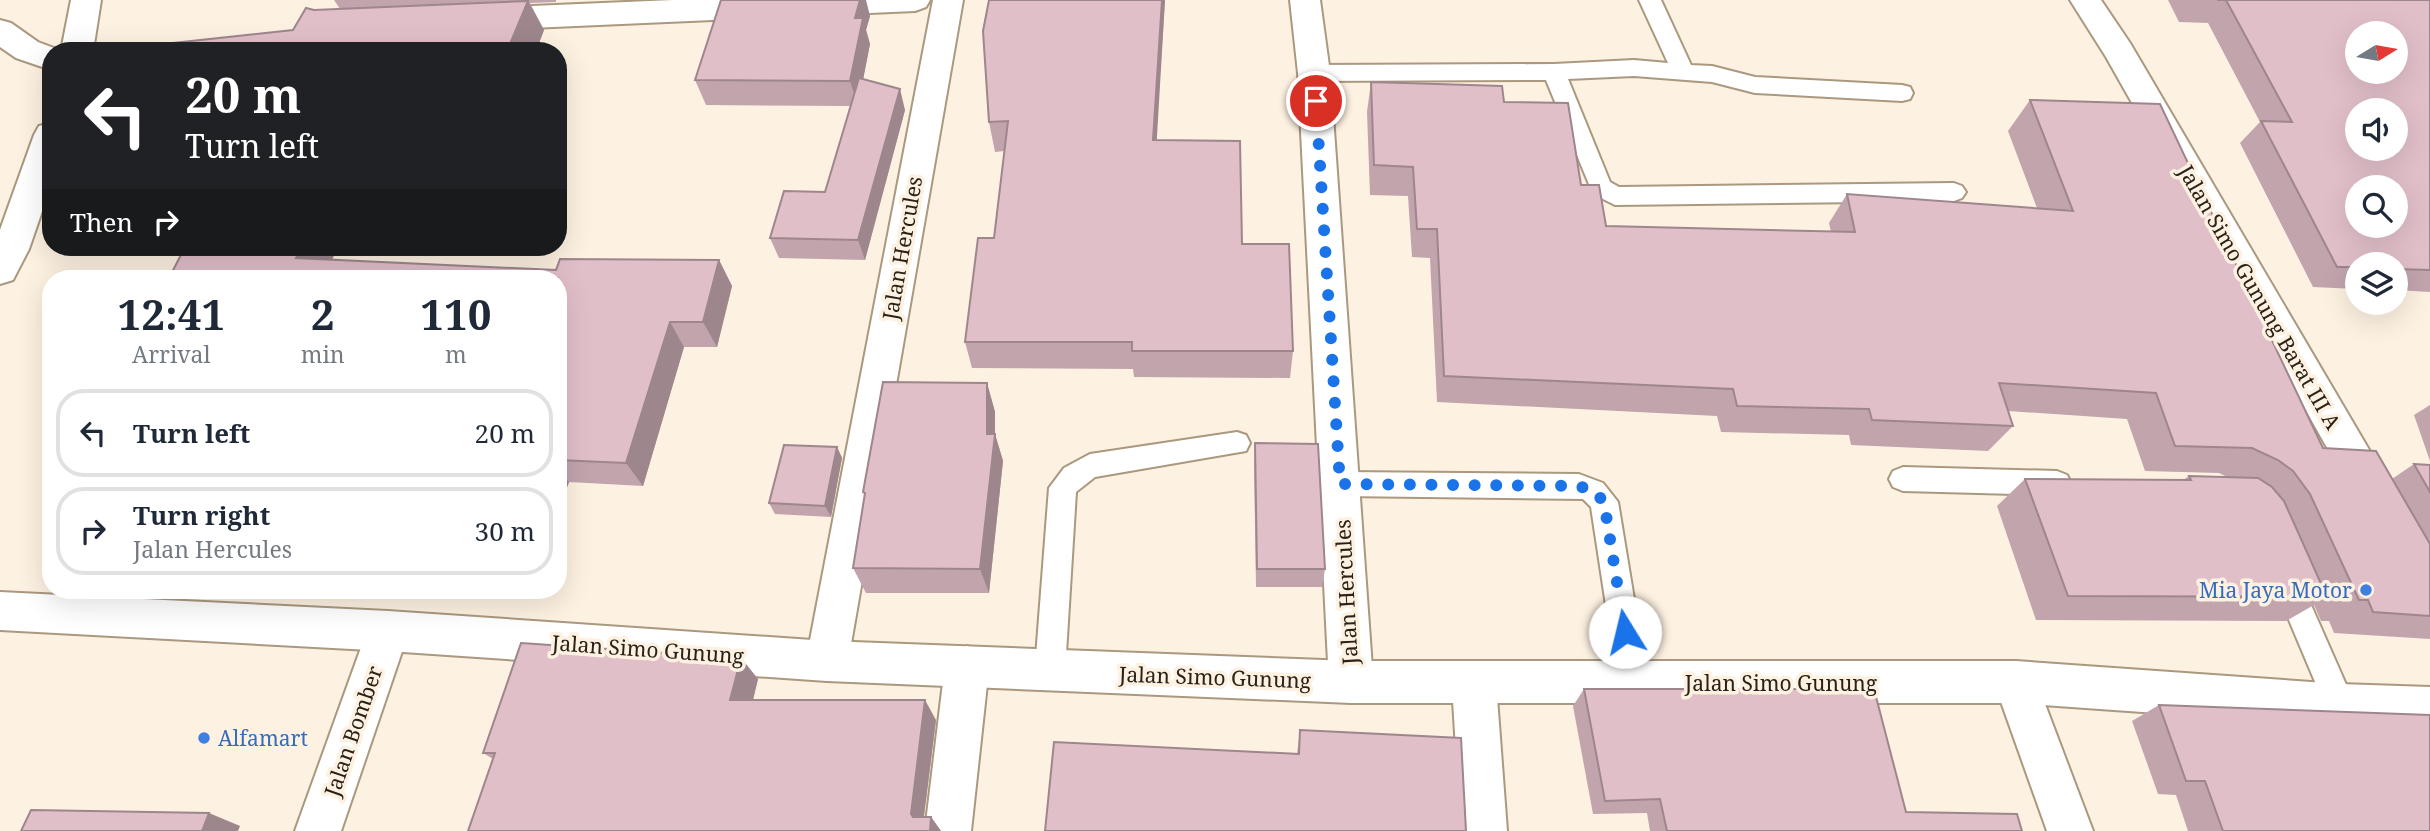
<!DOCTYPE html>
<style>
body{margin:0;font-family:"Noto Serif",serif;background:#f6f6f7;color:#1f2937;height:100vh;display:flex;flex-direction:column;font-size:26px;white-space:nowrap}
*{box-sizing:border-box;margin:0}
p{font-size:23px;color:#747a83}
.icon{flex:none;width:38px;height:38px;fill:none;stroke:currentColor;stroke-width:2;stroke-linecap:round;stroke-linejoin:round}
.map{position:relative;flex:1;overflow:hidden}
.drawer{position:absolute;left:42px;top:270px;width:525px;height:329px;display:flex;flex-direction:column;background:#fff;border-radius:28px;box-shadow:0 7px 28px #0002}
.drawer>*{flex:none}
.hud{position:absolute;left:42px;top:42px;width:525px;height:214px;border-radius:28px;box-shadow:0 7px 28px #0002;background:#202124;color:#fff;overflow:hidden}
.needle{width:46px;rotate:79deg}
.buttons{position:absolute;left:2345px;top:21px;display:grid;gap:14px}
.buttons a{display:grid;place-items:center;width:63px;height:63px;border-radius:50%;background:#fff;box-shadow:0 7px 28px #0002;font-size:35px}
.pin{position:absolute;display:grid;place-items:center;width:60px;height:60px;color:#fff;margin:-30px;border:4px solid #fff;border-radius:50%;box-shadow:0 2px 7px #0007}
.me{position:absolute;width:77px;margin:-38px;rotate:351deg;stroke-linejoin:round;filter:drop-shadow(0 0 5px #0008)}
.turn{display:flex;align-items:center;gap:24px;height:147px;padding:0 28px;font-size:32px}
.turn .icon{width:91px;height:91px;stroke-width:2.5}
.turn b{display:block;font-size:49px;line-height:60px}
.then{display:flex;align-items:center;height:66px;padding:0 28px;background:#0003;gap:14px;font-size:26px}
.eta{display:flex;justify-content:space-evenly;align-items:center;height:119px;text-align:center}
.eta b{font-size:42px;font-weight:700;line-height:49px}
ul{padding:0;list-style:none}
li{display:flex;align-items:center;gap:21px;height:88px;margin:0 14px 10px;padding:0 14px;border:4px solid #e0e1e3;border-radius:28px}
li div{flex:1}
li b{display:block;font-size:26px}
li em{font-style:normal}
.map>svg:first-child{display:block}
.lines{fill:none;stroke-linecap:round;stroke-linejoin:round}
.lane-casing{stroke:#aa987f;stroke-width:4}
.street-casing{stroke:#aa987f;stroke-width:4}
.secondary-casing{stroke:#aa987f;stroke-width:4}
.lane{fill:#fff;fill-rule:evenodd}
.street{fill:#fff;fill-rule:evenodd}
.secondary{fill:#fff;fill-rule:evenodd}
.wall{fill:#c2a4ad}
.shaded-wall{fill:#9e868d}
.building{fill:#e1bfc9;stroke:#9e868d;stroke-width:2;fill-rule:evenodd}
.route{stroke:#1a73e8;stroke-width:12;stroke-dasharray:0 21.6}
.shop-dot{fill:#3f7fe0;stroke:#fdf1e1;stroke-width:2.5}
.labels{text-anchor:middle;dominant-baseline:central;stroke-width:7;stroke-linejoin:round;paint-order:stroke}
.street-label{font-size:21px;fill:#2a2219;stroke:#fdf1e1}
.shop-label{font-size:21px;fill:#366cbe;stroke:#fdf1e1;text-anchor:end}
</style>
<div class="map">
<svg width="2430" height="831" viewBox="0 0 2430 831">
<rect width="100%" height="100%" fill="#fdf1e1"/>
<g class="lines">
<defs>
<g id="lane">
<path d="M 1639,0 L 1661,0 L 1691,65 L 1712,66 L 1755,77 L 1902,85 L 1910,87 L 1913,93 L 1910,99 L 1902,101 L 1755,93 L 1712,82 L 1634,76 L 1568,79 L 1610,182 L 1619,187 L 1954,183 L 1962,186 L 1966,192 L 1962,198 L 1954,201 L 1615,205 L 1593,194 L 1546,80 L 1314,81 L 1306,79 L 1303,73 L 1306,67 L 1314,65 L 1554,64 L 1634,60 L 1668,63 Z"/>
<path d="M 1237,432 L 1246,435 L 1250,443 L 1246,451 L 1095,477 L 1076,492 L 1065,670 L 1060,680 L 1050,684 L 1040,680 L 1035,670 L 1049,488 L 1064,468 L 1090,454 Z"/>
<path d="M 1903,467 L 2057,471 L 2067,475 L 2071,483 L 2067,491 L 2057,495 L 1903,491 L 1893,487 L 1889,479 L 1893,471 Z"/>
<path d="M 1340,472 L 1579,474 L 1603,483 L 1618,502 L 1648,684 L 1643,694 L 1633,698 L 1623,694 L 1618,684 L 1591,507 L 1583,499 L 1340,496 L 1330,492 L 1326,484 L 1330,476 Z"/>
<path d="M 2287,569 L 2297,573 L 2355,705 L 2351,715 L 2340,719 L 2329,715 L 2273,582 L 2277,573 Z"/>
</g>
<g id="street">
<path d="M 673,0 L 930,0 L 926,7 L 915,11 L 484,30 L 473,27 L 468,19 L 473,11 L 484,8 Z"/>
<path d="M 933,0 L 963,0 L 848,661 L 842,675 L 827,681 L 812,675 L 806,661 Z"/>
<path d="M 1290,0 L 1320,0 L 1330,73 L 1373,682 L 1366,697 L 1351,703 L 1336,697 L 1329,682 L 1298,73 Z"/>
<path d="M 2070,0 L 2101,0 L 2130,43 L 2388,482 L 2394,494 L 2388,506 L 2374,512 L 2360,506 L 2106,57 Z"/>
<path d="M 0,20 L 11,23 L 38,42 L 62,51 L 51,51 L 51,70 L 16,58 L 0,47 Z"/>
<path d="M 388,611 L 403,617 L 409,631 L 341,831 L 295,831 L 367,631 L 373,617 Z"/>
<path d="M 967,646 L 982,652 L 989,666 L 971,831 L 925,831 L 945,666 L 952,652 Z"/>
<path d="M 2016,661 L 2031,667 L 2093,831 L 2047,831 L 1994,682 L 2001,667 Z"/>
<path d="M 1474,663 L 1489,669 L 1496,684 L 1507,831 L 1461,831 L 1452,684 L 1459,669 Z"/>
</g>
<g id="secondary">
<path d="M 71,0 L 101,0 L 93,51 L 61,51 Z"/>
<path d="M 51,123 L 51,185 L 29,249 L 13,280 L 0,284 L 0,230 L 34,135 L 39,126 Z"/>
<path d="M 0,592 L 388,611 L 827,641 L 1351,661 L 2016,661 L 2340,684 L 2430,687 L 2430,729 L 2340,726 L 2016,703 L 1351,703 L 827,681 L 388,651 L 0,630 Z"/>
</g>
</defs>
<use href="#lane" class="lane-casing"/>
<use href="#street" class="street-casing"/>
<use href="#secondary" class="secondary-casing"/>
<use href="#lane" class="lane"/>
<use href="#street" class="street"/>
<use href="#secondary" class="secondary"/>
</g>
<g class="wall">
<path d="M 334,0 L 556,0 L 556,2 L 530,3 L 544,30 L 536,51 L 170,51 L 293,30 L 314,10 L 340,9 Z"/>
<path d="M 989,0 L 1165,0 L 1156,140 L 1242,244 L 1293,351 L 1290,378 L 1134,377 L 1133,369 L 972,368 L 965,342 L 994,238 L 1004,151 L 995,152 L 989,122 Z"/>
<path d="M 2168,0 L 2430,0 L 2430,292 L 2396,290 L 2396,264 L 2357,264 L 2357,289 L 2313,287 L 2240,143 L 2260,122 L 2208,23 L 2179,22 Z"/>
<path d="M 870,16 L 866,30 L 870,44 L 863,79 L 905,110 L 865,260 L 779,258 L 770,238 L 825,192 L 851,106 L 706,105 L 695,80 Z"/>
<path d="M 1371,82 L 1504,102 L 1581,185 L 1606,226 L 1831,232 L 1829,223 L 1847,194 L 2037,208 L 2008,131 L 2030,100 L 2323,448 L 2392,479 L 2414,464 L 2430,465 L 2430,639 L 2334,633 L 2329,621 L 2321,621 L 2314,605 L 2286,621 L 2036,620 L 1997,506 L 2025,479 L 2183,480 L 2189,476 L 2227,477 L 2219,473 L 2145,471 L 2127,419 L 2008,411 L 2013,426 L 1988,451 L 1851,445 L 1849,435 L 1721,432 L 1717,416 L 1437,402 L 1430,258 L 1412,257 L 1408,196 L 1370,195 L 1367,112 Z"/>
<path d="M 185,247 L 338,247 L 332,260 L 556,270 L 719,260 L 732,286 L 717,347 L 684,347 L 643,486 L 569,482 L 558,511 L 558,278 L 169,278 Z"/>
<path d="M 987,383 L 995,412 L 995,434 L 1003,461 L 989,593 L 866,593 L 853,568 L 865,496 L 863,492 Z"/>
<path d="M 2430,405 L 2430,461 L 2414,415 Z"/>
<path d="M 1255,443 L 1325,569 L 1322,587 L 1256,587 L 1254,464 Z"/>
<path d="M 837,447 L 842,458 L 831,517 L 775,514 L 769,503 Z"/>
<path d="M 741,658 L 758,679 L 753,700 L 936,720 L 924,817 L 931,817 L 941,831 L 468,831 L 493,759 L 483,753 Z"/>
<path d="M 1584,689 L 1906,812 L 2022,831 L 1650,831 L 1647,813 L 1593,814 L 1573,706 Z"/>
<path d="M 2159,705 L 2430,831 L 2188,831 L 2176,795 L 2158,794 L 2132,721 Z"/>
<path d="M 1300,730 L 1466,831 L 1297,754 Z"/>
</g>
<g class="shaded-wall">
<path d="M 860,0 L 866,0 L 870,16 L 866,30 L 870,44 L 858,106 L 850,81 L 855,18 Z"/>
<path d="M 1162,0 L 1165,0 L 1155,170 L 1153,140 Z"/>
<path d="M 528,1 L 544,30 L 536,51 L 507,51 Z"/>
<path d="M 900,89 L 905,110 L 865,260 L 858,240 Z"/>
<path d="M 302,247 L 338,247 L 323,278 L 296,258 Z"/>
<path d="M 719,260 L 732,286 L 717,347 L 703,322 Z"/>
<path d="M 670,322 L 684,347 L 643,486 L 626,463 Z"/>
<path d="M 987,383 L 995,412 L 995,438 L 995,434 L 1003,461 L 989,593 L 980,569 L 987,434 Z"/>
<path d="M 837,447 L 842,458 L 831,517 L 825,506 Z"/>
<path d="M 558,470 L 569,482 L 558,511 Z"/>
<path d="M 741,658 L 758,679 L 748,720 L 730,700 Z"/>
<path d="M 925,700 L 936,720 L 922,831 L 911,814 Z"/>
<path d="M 209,813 L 240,826 L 238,831 L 202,831 Z"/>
<path d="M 931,817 L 941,831 L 930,831 Z"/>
</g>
<g class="building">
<path d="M 721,0 L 860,0 L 855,18 L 863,18 L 850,81 L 695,80 Z"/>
<path d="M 989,0 L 1162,0 L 1153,140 L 1240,141 L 1242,244 L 1289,244 L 1293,351 L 1132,351 L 1132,342 L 965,342 L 978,238 L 994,238 L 1008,121 L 989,122 L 983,31 Z"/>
<path d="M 2217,0 L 2430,0 L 2430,270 L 2396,269 L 2396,264 L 2357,264 L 2357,267 L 2337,267 L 2261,121 L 2292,122 L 2226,0 ZM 2357,33 L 2396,33 L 2396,72 L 2357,72 ZM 2357,110 L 2396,110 L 2396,149 L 2357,149 ZM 2357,187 L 2396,187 L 2396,226 L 2357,226 Z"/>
<path d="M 528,1 L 507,51 L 170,51 L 173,43 L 293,30 L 306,8 L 314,10 Z"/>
<path d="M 859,78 L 900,89 L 858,240 L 770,238 L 784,191 L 825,192 Z"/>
<path d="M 1371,82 L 1502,86 L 1504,102 L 1568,103 L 1581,185 L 1599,185 L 1606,226 L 1855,232 L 1847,194 L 2073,211 L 2030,100 L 2160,104 L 2323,448 L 2376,451 L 2430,544 L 2430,616 L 2373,612 L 2368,600 L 2359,600 L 2310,494 L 2293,471 L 2278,460 L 2252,448 L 2175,446 L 2156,393 L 1999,383 L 2013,426 L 1872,420 L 1869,409 L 1737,406 L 1733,389 L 1444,376 L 1437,229 L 1417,229 L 1413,167 L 1374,165 Z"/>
<path d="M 185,247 L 302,247 L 296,258 L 556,270 L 560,259 L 719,260 L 703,322 L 670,322 L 626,463 L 558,460 L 558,278 L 169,278 Z"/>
<path d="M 883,382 L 987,383 L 987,434 L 995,434 L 980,569 L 853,568 L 865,493 L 863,492 Z"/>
<path d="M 1255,443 L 1318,444 L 1325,569 L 1257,569 Z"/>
<path d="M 784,445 L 837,447 L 825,506 L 769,503 Z"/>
<path d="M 2414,464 L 2430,465 L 2430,492 Z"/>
<path d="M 2189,476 L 2258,478 L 2272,487 L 2284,501 L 2327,597 L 2068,596 L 2025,479 L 2191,480 Z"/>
<path d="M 521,643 L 741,658 L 730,700 L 925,700 L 911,814 L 913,817 L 931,817 L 930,831 L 468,831 L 495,753 L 483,753 Z"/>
<path d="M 1584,689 L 1874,689 L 1906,812 L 2017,814 L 2022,831 L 1667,831 L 1660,799 L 1605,801 Z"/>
<path d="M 2159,705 L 2430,715 L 2430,831 L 2223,831 L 2205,781 L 2186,781 Z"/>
<path d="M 1300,730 L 1461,738 L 1466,831 L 1045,831 L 1054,742 L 1299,754 Z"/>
<path d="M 31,810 L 209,813 L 202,831 L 21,831 Z"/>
</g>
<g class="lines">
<path class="route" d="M 1316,101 L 1340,484 L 1579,486 L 1594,491 L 1604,502 L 1625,632"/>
</g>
<g class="shop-dot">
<circle cx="2366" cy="590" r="7"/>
<circle cx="204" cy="738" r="7"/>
</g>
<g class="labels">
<g class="street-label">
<text transform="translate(902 248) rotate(-80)">Jalan Hercules</text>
<text transform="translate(2260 297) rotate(60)">Jalan Simo Gunung Barat III A</text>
<text transform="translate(1346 592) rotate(-93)">Jalan Hercules</text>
<text transform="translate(648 649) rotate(4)">Jalan Simo Gunung</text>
<text transform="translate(1215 677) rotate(2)">Jalan Simo Gunung</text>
<text x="1781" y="683">Jalan Simo Gunung</text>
<text transform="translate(353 731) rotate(-71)">Jalan Bomber</text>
</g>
<g class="shop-label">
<text x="2352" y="590">Mia Jaya Motor</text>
<text x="218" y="738" text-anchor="start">Alfamart</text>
</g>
</g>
</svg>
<div class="buttons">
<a><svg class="needle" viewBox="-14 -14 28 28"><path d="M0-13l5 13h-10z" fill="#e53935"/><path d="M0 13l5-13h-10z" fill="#747a83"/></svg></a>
<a><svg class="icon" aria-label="sound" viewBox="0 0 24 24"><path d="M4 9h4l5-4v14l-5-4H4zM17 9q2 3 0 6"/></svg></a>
<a><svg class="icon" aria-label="search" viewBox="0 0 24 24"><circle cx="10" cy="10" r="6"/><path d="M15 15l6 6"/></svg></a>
<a><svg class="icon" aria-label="layers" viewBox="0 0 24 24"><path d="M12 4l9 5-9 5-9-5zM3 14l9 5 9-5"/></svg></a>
</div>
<div class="pin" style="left:1316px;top:101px;background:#d93025"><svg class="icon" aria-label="arrive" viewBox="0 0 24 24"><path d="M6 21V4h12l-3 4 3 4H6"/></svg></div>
<svg class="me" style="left:1625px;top:632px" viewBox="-20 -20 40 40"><circle r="19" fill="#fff"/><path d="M0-13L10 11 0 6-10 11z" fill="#1a73e8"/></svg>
<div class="hud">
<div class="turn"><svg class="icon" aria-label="left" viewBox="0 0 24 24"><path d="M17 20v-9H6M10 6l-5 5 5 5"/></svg><div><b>20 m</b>Turn left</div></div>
<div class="then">Then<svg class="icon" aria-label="right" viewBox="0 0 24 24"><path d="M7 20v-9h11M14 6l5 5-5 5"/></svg></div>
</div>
<section class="drawer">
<div class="eta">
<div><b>12:41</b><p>Arrival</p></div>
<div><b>2</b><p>min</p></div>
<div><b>110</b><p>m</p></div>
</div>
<ul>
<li><svg class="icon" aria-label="left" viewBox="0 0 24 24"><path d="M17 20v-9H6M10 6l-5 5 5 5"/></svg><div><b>Turn left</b></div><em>20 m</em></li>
<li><svg class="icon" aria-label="right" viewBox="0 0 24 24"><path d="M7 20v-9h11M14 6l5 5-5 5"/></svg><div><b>Turn right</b><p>Jalan Hercules</p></div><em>30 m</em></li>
</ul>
</section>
</div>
